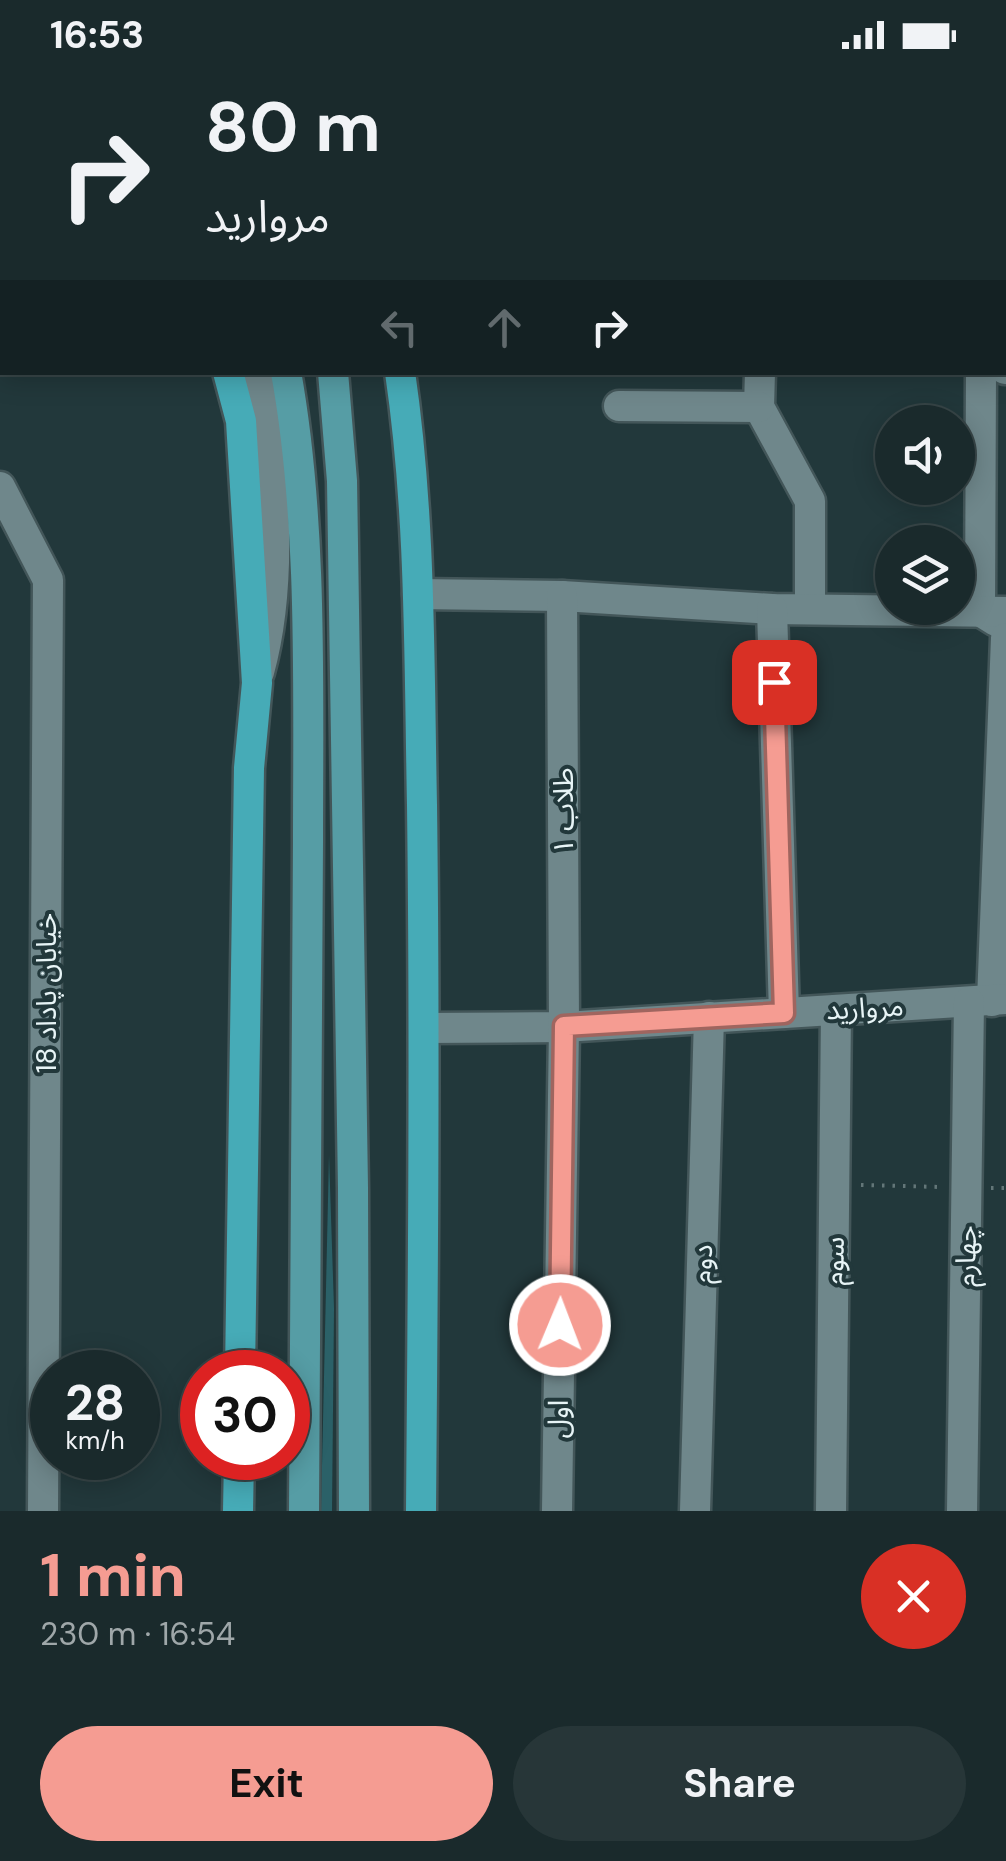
<!DOCTYPE html>
<meta charset="utf-8">
<style>
body{margin:0;font-family:"DM Sans","Noto Sans Arabic",sans-serif;background:#273638;color:#f1f3f6;height:100vh;display:flex;flex-direction:column;font-size:38px;white-space:nowrap}
*{box-sizing:border-box;margin:0}
p{font-size:32px;color:#9fa7a9}
.icon{flex:none;width:55px;height:55px;fill:none;stroke:currentColor;stroke-width:2;stroke-linecap:round;stroke-linejoin:round}
.map{position:relative;height:1441px;overflow:hidden}
.sheet{display:flex;flex-direction:column;background:#1a2a2c;flex:1}
.sheet>*{flex:none}
.guide{position:absolute;left:0px;top:0px;width:1008px;height:305px;box-shadow:0 5px 25px #0003,0 0 0 2px #384648;background:#1a2a2c;color:#f1f3f6;overflow:hidden}
.fabs{position:absolute;left:875px;top:335px;display:grid;gap:20px}
.fabs a{display:grid;place-items:center;width:100px;height:100px;border-radius:50%;background:#1a2a2c;box-shadow:0 5px 25px #0003,0 0 0 2px #384648;font-size:50px}
.speed{position:absolute;left:30px;top:1280px;display:flex;gap:20px;font-size:50px;font-weight:700;text-align:center}
.speed>*{display:grid;place-content:center;width:130px;height:130px;border-radius:50%;background:#1a2a2c;box-shadow:0 5px 25px #0003,0 0 0 2px #384648;line-height:1}
.speed small{font-size:25px;font-weight:400}
.speed .limit{border:15px solid #d22;background:#fff;color:#111}
.pin{position:absolute;display:grid;place-items:center;width:85px;height:85px;color:#fff;margin:-42px;border-radius:20px;box-shadow:0 5px 15px #0006}
.me{position:absolute;width:110px;margin:-55px;rotate:1deg;stroke-linejoin:round;filter:drop-shadow(0 0 8px #0008)}
.turn{display:flex;align-items:center;gap:35px;height:210px;padding:0 40px;font-size:45px}
.turn .icon{width:130px;height:130px;stroke-width:2.5}
.turn b{display:block;font-size:70px;line-height:85px}
.lanes{display:flex;align-items:center;height:95px;padding:0 40px;background:#0003;justify-content:center;gap:50px;direction:ltr}
.lanes .off{opacity:.35}
.round{display:grid;place-items:center;flex:none;width:105px;height:105px;border-radius:52px;background:#273638}
.headline{display:flex;align-items:center;justify-content:space-between;height:170px;padding:0 40px}
h1{font-size:60px;font-weight:700;line-height:75px;color:#f59c92}
.primary-button{display:flex;gap:20px;margin-top:auto;padding:20px 40px}
.primary-button a{flex:1;height:115px;border-radius:60px;background:#f59c92;color:#111;font-size:40px;font-weight:700;line-height:115px;text-align:center}
.primary-button a+a{background:#273638;color:#f1f3f6}
.status{display:flex;justify-content:space-between;align-items:center;height:70px;padding:0 50px;background:#1a2a2c;direction:ltr}
.status svg{height:28px;fill:currentColor}
.map>svg:first-child{display:block}
.green{fill:#2b6168}
.lines{fill:none;stroke-linecap:round;stroke-linejoin:round}
.minor-casing{stroke:#435659;stroke-width:35}
.major-casing{stroke:#435659;stroke-width:35}
.highway-casing{stroke:#435659;stroke-width:35}
.path{stroke:#637678;stroke-width:4;stroke-dasharray:2.5 8;stroke-linecap:butt}
.minor{stroke:#6f878b;stroke-width:30}
.major{stroke:#569da5;stroke-width:30}
.highway{stroke:#46abb7;stroke-width:30}
.route-casing{stroke:#9f655f;stroke-width:25}
.route{stroke:#f59c92;stroke-width:18}
.labels{text-anchor:middle;dominant-baseline:central;stroke-width:8;stroke-linejoin:round;paint-order:stroke}
.street-label{font-size:28px;fill:#e7f4f6;stroke:#22383b}
</style>
<div class="status"><b>16:53</b><svg viewBox="0 0 49 12"><path d="M0 12V9h3v3zM5 12V6h3v6zM10 12V3h3v9zM15 12V0h3v12zM26 1h20v11H26zM47 4h2v5h-2z"/></svg></div>
<div class="map">
<svg width="1006" height="1441" viewBox="0 0 1006 1441">
<rect width="100%" height="100%" fill="#22383b"/>
<path class="green" d="M 329,1085 L 334,1238 L 332,1441 L 321,1441 Z"/>
<g class="lines">
<defs>
<g id="minor">
<path d="M 761,2 L 761,0"/>
<path d="M 991,2 L 991,0"/>
<path d="M 1005,299 L 1006,299"/>
<path d="M 257,302 C 274,396 284,511 259,602"/>
<path d="M 760,302 L 759,337 L 810,431 L 810,538"/>
<path d="M 981,302 L 980,541 L 996,551"/>
<path d="M 619,336 L 759,337"/>
<path d="M 0,417 L 48,510 L 43,1441"/>
<path d="M 418,524 L 562,526 L 772,539 L 1006,542"/>
<path d="M 772,539 L 784,943"/>
<path d="M 992,931 L 1006,568"/>
<path d="M 425,958 L 564,957 L 1006,929"/>
<path d="M 557,1441 L 564,957 L 562,526"/>
<path d="M 695,1441 L 709,947"/>
<path d="M 831,1441 L 836,940"/>
<path d="M 962,1441 L 969,932"/>
</g>
<g id="major">
<path d="M 198,0 L 199,2"/>
<path d="M 240,0 L 241,2"/>
<path d="M 286,0 L 287,2"/>
<path d="M 286,302 C 313,451 308,621 308,772 C 307,995 306,1218 304,1441"/>
<path d="M 333,302 L 342,411 L 353,1118 L 354,1441"/>
</g>
<g id="highway">
<path d="M 72,0 L 73,2"/>
<path d="M 347,0 L 348,2"/>
<path d="M 228,302 L 241,351 L 257,613 L 249,698 L 240,1302"/>
<path d="M 400,302 C 421,445 419,590 422,735 C 425,970 423,1205 421,1441"/>
<path d="M 238,1441 L 239,1388"/>
</g>
</defs>
<use href="#minor" class="minor-casing"/>
<use href="#major" class="major-casing"/>
<use href="#highway" class="highway-casing"/>
<g class="path">
<path d="M 861,1115 L 941,1117"/>
<path d="M 991,1118 L 1006,1118"/>
</g>
<use href="#minor" class="minor"/>
<use href="#major" class="major"/>
<use href="#highway" class="highway"/>
</g>
<g class="lines">
<defs>
<path id="route" d="M 560,1255 L 564,956 L 784,943 L 774,612"/>
</defs>
<use href="#route" class="route-casing"/>
<use href="#route" class="route"/>
</g>
<g class="labels">
<g class="street-label">
<text transform="translate(563 741) rotate(-90)">طلاب ۱</text>
<text transform="translate(46 923) rotate(-90)">خیابان پاداد 18</text>
<text transform="translate(865 938) rotate(-3)">مروارید</text>
<text transform="translate(966 1186) rotate(-89)">چهارم</text>
<text transform="translate(834 1191) rotate(-89)">سوم</text>
<text transform="translate(702 1194) rotate(-88)">دوم</text>
<text transform="translate(558 1349) rotate(-89)">اول</text>
</g>
</g>
</svg>
<div class="fabs">
<a><svg class="icon" aria-label="sound" viewBox="0 0 24 24"><path d="M4 9h4l5-4v14l-5-4H4zM17 9q2 3 0 6"/></svg></a>
<a><svg class="icon" aria-label="layers" viewBox="0 0 24 24"><path d="M12 4l9 5-9 5-9-5zM3 14l9 5 9-5"/></svg></a>
</div>
<div class="speed"><div>28<small>km/h</small></div><div class="limit">30</div></div>
<div class="pin" style="left:774px;top:612px;background:#d93025"><svg class="icon" aria-label="arrive" viewBox="0 0 24 24"><path d="M6 21V4h12l-3 4 3 4H6"/></svg></div>
<svg class="me" style="left:560px;top:1255px" viewBox="-20 -20 40 40"><circle r="17" fill="#f59c92" stroke="#fff" stroke-width="3"/><path d="M0-11L8 9 0 5-8 9z" fill="#fff"/></svg>
<div class="guide">
<div class="turn"><svg class="icon" aria-label="right" viewBox="0 0 24 24"><path d="M7 20v-9h11M14 6l5 5-5 5"/></svg><div><b>80 m</b>مروارید</div></div>
<div class="lanes"><svg class="icon off" aria-label="left" viewBox="0 0 24 24"><path d="M17 20v-9H6M10 6l-5 5 5 5"/></svg><svg class="icon off" aria-label="ahead" viewBox="0 0 24 24"><path d="M12 20V5M6 11l6-6 6 6"/></svg><svg class="icon" aria-label="right" viewBox="0 0 24 24"><path d="M7 20v-9h11M14 6l5 5-5 5"/></svg></div>
</div>
</div>
<section class="sheet">
<div class="headline"><div><h1>1 min</h1><p>230 m · 16:54</p></div><a class="round" style="background:#d93025;color:#fff"><svg class="icon" aria-label="close" viewBox="0 0 24 24"><path d="M6 6l12 12M18 6L6 18"/></svg></a></div>
<div class="primary-button"><a>Exit</a><a>Share</a></div>
</section>
